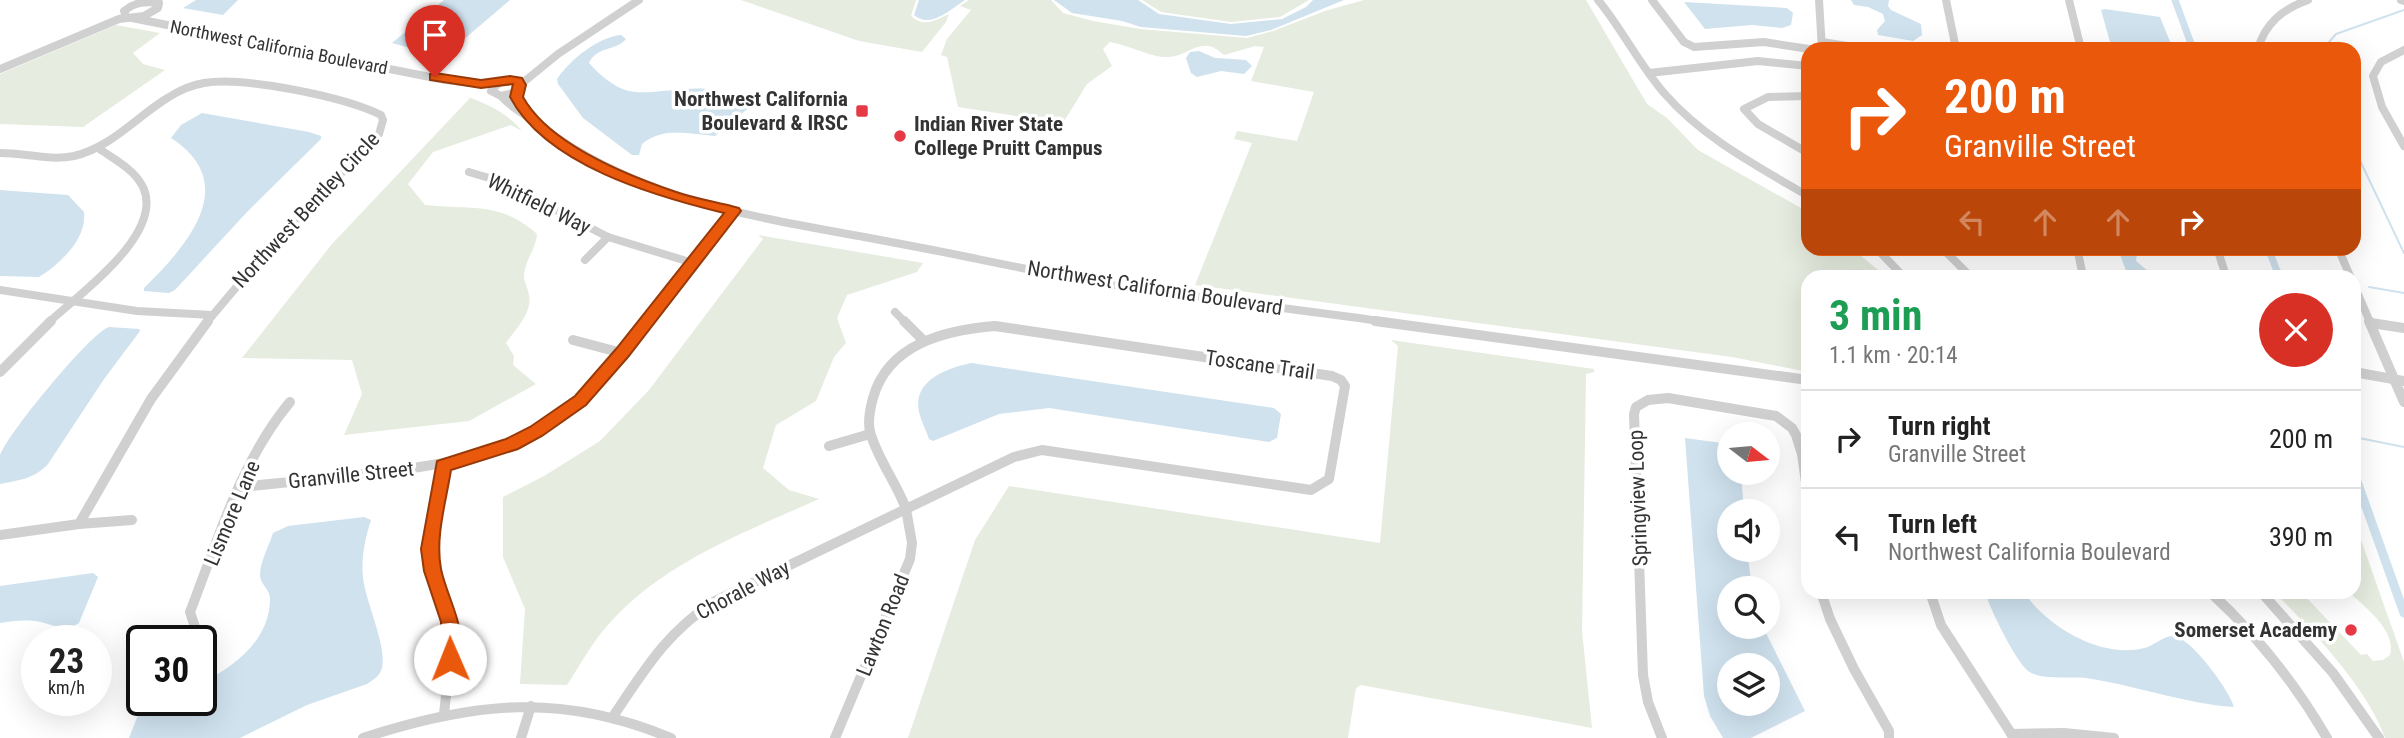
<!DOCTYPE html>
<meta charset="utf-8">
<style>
body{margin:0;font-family:"Roboto Condensed",sans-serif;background:#f2f2f2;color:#222;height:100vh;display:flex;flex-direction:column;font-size:26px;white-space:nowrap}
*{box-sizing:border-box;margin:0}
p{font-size:23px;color:#767676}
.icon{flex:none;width:38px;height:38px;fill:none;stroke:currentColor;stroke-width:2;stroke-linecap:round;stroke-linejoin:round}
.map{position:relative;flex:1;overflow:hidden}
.side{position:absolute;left:1801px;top:270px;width:560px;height:329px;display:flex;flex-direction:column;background:#fff;border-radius:21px;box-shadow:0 7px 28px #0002}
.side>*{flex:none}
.guide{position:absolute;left:1801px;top:42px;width:560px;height:214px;border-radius:21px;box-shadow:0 7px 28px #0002;background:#ea580c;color:#fff;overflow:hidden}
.needle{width:46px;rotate:106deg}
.buttons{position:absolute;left:1717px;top:422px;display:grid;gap:14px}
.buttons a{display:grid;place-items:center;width:63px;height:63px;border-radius:50%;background:#fff;box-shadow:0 7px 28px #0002;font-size:35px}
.speed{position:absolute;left:21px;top:625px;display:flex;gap:14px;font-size:35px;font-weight:700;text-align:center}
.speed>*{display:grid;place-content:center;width:91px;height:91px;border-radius:50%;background:#fff;box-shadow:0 7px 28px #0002;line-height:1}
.speed small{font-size:18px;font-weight:400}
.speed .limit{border:4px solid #111;border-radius:10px;background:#fff;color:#111}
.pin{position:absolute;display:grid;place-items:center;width:60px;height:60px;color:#fff;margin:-72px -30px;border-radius:50% 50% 50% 0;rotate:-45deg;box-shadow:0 0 7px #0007}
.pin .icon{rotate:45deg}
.me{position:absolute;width:77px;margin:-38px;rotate:359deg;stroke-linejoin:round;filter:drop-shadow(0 0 5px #0008)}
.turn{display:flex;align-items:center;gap:24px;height:147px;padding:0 28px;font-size:32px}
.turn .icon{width:91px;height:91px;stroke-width:2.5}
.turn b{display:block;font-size:49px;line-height:60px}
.lanes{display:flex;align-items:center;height:66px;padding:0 28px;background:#0003;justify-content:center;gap:35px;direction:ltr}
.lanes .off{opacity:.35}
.round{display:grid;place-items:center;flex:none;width:74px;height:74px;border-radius:37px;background:#f2f2f2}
.overview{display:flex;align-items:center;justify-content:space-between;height:119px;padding:0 28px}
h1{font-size:42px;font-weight:700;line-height:52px;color:#1e9e55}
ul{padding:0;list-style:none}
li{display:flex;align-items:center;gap:21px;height:98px;padding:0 28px;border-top:2px solid #e0e0e0}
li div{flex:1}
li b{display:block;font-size:26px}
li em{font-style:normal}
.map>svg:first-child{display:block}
.green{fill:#e6ecdf}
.water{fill:#cfe2ee;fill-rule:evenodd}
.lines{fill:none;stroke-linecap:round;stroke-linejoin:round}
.stream{stroke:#cfe2ee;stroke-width:2}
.canal-far1{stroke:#cfe2ee;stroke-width:7}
.canal{stroke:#cfe2ee;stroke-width:9}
.minor-far1{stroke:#d0d0d0;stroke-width:8}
.minor{stroke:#d0d0d0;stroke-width:10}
.route{fill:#ea580c;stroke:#983908;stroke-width:2}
.poi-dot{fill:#e63946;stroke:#fff;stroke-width:2.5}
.labels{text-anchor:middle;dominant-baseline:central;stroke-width:7;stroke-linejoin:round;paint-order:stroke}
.far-street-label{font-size:18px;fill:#333;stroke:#fff}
.poi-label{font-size:21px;font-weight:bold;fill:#333;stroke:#fff;text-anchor:end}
.street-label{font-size:21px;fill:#333;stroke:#fff}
</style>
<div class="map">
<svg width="2404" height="738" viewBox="0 0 2404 738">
<rect width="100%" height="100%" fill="#fff"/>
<g class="green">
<path d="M 741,0 L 916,0 L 911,16 C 924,28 936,20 949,14 L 946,22 L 922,52 L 859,41 Z"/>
<path d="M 969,0 L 1051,0 L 1063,13 L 1093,21 L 1140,29 L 1247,38 L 1273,31 L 1325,11 L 1364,0 L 1586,0 L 1647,104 L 1667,118 L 1698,150 L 1808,212 L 1808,248 L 1853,249 L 1885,276 L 1808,276 L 1808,372 L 1732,357 L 1195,285 L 1252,143 L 1234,139 L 1237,131 L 1297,141 L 1314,92 L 1251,81 L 1264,47 L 1255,46 L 1224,55 C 1201,33 1189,57 1168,57 C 1152,58 1128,45 1110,42 L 1103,49 L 1112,66 L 1087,84 L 1063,123 L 958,107 L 947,57 L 941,55 L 947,39 L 971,10 L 960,6 Z"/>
<path d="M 1142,0 L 1309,0 L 1280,17 L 1231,22 L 1161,12 Z"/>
<path d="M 116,25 L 160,33 L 133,53 L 143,64 L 165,70 L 83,127 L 0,124 L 0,74 Z"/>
<path d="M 457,93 C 481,101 506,111 522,131 L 511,125 L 433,152 L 408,184 L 425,205 C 471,210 500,201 537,234 C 536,248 528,256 525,269 C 522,281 527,284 529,295 C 533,312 515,330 506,343 L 514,356 L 513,365 L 536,384 L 469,421 L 344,435 L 362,394 L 352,360 L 242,358 L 332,244 L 470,98 Z"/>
<path d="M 758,235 L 923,263 L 917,272 L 847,295 L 837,318 L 846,343 L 834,357 L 816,401 L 776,425 L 763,468 L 789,490 L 819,499 C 745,532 661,563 607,626 C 592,643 580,665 567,685 L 520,684 L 525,609 L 503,557 L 503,497 L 544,476 L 600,441 L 649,390 L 763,239 Z"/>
<path d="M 1391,340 L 1594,369 L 1594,372 L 1586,374 L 1582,631 L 1592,728 L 1361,685 L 1356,688 L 1348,738 L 908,738 L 975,540 L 1009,486 L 1380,543 L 1398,346 Z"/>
<path d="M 2354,520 L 2404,662 L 2404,738 L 2385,738 C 2369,690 2310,627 2274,592 L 2301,592 L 2361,655 L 2367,654 L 2373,661 L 2383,660 L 2390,655 C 2397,630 2364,607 2349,592 L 2354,592 Z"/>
</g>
<g class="water">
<path d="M 196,0 L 238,0 L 223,15 L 183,8 Z"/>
<path d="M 444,0 L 510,0 L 443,57 L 392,43 Z"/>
<path d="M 919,0 L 965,0 C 950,10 930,29 914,15 Z"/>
<path d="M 1054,0 L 1138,0 L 1159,14 L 1231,24 L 1282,19 L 1306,7 L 1313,0 L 1344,0 L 1271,30 L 1246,36 L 1141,27 L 1122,21 L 1072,13 Z"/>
<path d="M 1851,0 L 1889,0 L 1888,6 L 1891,10 L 1921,24 L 1922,35 L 1913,41 L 1878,35 L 1877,30 L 1885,21 L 1883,14 L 1868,7 L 1854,5 Z"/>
<path d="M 1684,2 L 1787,8 L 1793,13 L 1791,25 L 1782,28 L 1752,25 L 1705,29 Z"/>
<path d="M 2105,9 L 2160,17 L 2173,49 L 2112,49 L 2101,10 Z"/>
<path d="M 621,35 L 626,39 C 616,51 597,46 589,63 C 600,75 613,87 629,91 C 653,97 709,79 723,96 L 752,92 L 757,101 L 715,136 C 691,134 663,126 642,144 L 639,155 L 632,155 L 583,118 L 558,84 L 557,79 C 570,60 598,37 621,35 Z"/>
<path d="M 1199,51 L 1215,58 L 1246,60 L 1252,66 L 1244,74 L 1221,71 L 1197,77 L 1191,73 L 1186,58 L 1190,52 Z"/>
<path d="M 202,113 L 309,132 L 321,136 L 321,139 L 247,212 L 175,290 L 169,293 L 144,291 L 144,288 C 187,246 242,184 171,138 L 181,125 Z"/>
<path d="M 0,190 L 68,195 L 84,212 C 87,239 61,263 39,277 L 0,276 Z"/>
<path d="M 2118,249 L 2169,249 L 2172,256 L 2153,251 L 2137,253 L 2136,261 L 2154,276 L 2128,276 Z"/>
<path d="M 109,327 L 139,329 L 140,331 L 104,379 L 48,464 C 34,479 20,480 0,484 C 0,475 0,464 0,456 C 4,438 91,332 109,327 Z"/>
<path d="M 971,363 L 1274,408 L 1281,414 L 1277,438 L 1269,442 L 1049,408 L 999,414 L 933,441 L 929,439 C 926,430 921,421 919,412 C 912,380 948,368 971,363 Z"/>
<path d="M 1685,438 L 1729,444 L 1729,472 L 1741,473 L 1744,511 L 1729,511 L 1729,550 L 1747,550 L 1752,588 L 1729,588 L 1729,626 L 1763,627 L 1805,711 L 1751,738 L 1723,738 L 1710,716 L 1704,696 ZM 1729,665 L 1768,665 L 1768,704 L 1729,704 Z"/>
<path d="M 364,517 L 371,520 C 365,539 361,558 363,578 C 366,603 387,646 382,668 C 380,676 373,680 367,684 L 307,705 L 240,738 L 129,738 L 144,700 L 201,700 L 201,683 C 235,667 270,639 270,599 C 270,589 260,584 260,575 C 260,562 269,546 273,533 L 288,526 Z"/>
<path d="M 93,573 L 98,577 L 79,623 C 65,633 50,623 35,621 C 23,620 12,621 0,623 L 0,586 Z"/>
<path d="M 1985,592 L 2024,592 C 2046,626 2101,659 2144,648 C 2154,646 2163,636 2173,636 C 2190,636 2230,691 2234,707 C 2186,704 2134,685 2086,678 C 2070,676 2042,681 2028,671 C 2015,660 1990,609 1985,592 Z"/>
</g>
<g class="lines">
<g class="stream">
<path d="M 2323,49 L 2336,34 L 2404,10"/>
<path d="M 2354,148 L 2404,253"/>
<path d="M 2276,270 L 2310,276"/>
<path d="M 2369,287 L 2404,293"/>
<path d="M 2354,437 L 2404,447"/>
</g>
<g class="canal-far1">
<path d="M 2175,0 L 2193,49"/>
<path d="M 2268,248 L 2279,276"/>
</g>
<path class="canal" d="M 2354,473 L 2404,613"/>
<g class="minor-far1">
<path d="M 1598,0 C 1622,29 1639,64 1664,93 C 1703,138 1757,166 1808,196"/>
<path d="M 1652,0 L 1684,42 L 1694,47 L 1764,42 L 1809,49"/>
<path d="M 1819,0 L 1822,49"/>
<path d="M 1946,0 L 1956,49"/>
<path d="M 2069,0 L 2081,49"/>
<path d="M 2401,0 L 2404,1"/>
<path d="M 132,18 L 445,80 L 481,84 L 499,82"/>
<path d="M 1822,42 L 1866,49"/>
<path d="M 2258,49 C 2265,23 2283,9 2308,0"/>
<path d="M 2404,50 L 2381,62 L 2373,76 L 2382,107 L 2404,146"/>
<path d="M 0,69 L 119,19 L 144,16 L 158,8 L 159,3 C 146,1 135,2 124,11 L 126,17"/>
<path d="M 1649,73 L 1758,61 L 1808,66"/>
<path d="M 501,81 L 517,81 L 520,85 L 513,93 L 501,96 L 491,91 Z"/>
<path d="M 520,85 L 558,54 L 639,0"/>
<path d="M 517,90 L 516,97 L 527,116"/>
<path d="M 501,96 C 515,111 523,113 538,124 C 646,208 781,220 912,246 C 976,258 1040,273 1104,283 C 1199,298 1293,309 1388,322"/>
<path d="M 1808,96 L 1768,97 L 1744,109 L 1758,124 L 1808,153"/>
<path d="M 0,153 C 25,153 50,161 74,156 C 112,147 137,116 169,97 C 180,90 192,85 204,83 C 243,76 345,97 381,115 L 383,120 L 379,134 L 271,246 L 207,322"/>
<path d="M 469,172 L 499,181 L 608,237 L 693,263"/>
<path d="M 1876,248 L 1903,276"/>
<path d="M 1942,248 L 1970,276"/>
<path d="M 2077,248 L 2083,276"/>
<path d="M 2217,248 L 2226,276"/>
<path d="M 2338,248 L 2350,276"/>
<path d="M 585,260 L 608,237"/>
<path d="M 2354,285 L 2370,322"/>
<path d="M 0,290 L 137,311 L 212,315"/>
<path d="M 895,312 L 905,322"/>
<path d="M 49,322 C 78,295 165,234 143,187 C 134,169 114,159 98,148"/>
<path d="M 646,322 L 734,211"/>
</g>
<g class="minor">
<path d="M 904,321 L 923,340"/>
<path d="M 1375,321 L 1808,380"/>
<path d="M 2369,321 L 2404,402"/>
<path d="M 2371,323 L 2404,328"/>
<path d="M 995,326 L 1332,376 L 1341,380 L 1345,386 L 1329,479 L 1311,490 L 1042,450 L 1014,457 L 906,509 C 897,484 879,461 871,435 C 867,425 870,409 873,398 C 888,344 945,330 995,326 Z"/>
<path d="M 573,340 L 622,353"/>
<path d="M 0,372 L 51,321"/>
<path d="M 2354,372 L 2404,381"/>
<path d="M 829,446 L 870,434"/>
<path d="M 443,466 L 430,549 L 433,571 L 450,622 L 450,659 L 444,714"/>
<path d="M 240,487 C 281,483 322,479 363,474 C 437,466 509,457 569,409 C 600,385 623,351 647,321"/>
<path d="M 79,524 L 132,520"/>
<path d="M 0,535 L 79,524 L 151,399 L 208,321"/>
<path d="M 1821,592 L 1830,619 L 1854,669 L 1889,731 L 1889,738"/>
<path d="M 1930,592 L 1941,625 L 2014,738"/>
<path d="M 2210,592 C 2257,635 2295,683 2327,738"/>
<path d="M 2261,592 L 2333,673 L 2379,738"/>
<path d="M 196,630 L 190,612 C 218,540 240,462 290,402"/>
<path d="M 614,715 C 645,669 667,632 715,601 L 906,509"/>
<path d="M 2011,734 L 2064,733 L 2114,738"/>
<path d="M 363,738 C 473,702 562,692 671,738"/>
<path d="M 521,738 L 531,706"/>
<path d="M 835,738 L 910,559 L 912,543 L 906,509"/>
<path d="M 1662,738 L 1648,702 L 1643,675 L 1634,414 L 1636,407 L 1648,400 L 1668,398 L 1776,416 L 1792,428 L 1796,435 L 1802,454 L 1808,497"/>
</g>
</g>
<path class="route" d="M 435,73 L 481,80 L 510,76 L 522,78 L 526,85 L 523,97 C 549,144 626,175 676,192 C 696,199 718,202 739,208 L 741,211 L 628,357 L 586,405 L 542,436 L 518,449 L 451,470 C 446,502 435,537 441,569 C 447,599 471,634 457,665 L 450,667 L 444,665 L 441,659 L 441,622 L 424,571 L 421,549 L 437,461 L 506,439 L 530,427 L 575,396 L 616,349 L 724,213 C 654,196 546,165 510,97 L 513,84 L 481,88 L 430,80 L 430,74 Z"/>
<g class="poi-dot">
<rect x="855" y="104" width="14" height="14" rx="3.5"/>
<circle cx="900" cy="136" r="7"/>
<circle cx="2351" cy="630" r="7"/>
</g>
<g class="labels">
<g class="far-street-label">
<text transform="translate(279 47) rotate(11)">Northwest California Boulevard</text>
</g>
<g class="poi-label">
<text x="848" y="99">Northwest California<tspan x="848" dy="24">Boulevard &amp; IRSC</tspan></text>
<text x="914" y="124" text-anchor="start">Indian River State<tspan x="914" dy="24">College Pruitt Campus</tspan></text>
<text x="2337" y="630">Somerset Academy</text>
</g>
<g class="street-label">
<text transform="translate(539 204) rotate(26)">Whitfield Way</text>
<text transform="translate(306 210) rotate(-47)">Northwest Bentley Circle</text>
<text transform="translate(1155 288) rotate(9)">Northwest California Boulevard</text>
<text transform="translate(1260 365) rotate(8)">Toscane Trail</text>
<text transform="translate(351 475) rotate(-6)">Granville Street</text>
<text transform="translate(1638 498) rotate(-92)">Springview Loop</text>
<text transform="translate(232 513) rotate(-67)">Lismore Lane</text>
<text transform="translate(743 590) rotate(-28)">Chorale Way</text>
<text transform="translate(883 625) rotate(-68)">Lawton Road</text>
</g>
</g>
</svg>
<div class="buttons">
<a><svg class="needle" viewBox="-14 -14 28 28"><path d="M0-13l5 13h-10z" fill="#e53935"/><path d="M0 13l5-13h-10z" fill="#767676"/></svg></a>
<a><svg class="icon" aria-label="sound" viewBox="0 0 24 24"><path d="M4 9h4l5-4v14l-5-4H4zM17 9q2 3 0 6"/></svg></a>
<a><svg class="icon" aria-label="search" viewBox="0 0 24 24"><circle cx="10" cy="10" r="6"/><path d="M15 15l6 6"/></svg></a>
<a><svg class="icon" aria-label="layers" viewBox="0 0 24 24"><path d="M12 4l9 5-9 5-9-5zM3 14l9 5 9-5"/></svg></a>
</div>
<div class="speed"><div>23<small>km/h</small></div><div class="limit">30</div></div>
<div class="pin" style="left:435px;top:77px;background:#d93025"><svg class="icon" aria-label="arrive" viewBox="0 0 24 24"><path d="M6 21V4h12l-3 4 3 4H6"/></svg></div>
<svg class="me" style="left:450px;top:659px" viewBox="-20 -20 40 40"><circle r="19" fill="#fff"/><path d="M0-13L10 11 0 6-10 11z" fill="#ea580c"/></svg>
<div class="guide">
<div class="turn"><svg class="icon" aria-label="right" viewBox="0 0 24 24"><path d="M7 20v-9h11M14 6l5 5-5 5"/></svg><div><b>200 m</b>Granville Street</div></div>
<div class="lanes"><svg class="icon off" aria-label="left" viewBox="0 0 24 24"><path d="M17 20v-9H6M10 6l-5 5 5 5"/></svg><svg class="icon off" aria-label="ahead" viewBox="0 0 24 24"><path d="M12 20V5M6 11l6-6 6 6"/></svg><svg class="icon off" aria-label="ahead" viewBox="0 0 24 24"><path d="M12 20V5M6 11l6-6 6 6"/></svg><svg class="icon" aria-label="right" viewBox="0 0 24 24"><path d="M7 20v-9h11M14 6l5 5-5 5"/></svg></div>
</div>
<section class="side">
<div class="overview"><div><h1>3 min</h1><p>1.1 km · 20:14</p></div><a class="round" style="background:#d93025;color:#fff"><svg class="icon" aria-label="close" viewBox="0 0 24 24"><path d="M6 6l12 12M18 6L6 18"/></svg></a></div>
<ul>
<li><svg class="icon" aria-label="right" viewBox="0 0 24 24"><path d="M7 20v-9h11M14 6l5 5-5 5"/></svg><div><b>Turn right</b><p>Granville Street</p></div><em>200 m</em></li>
<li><svg class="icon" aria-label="left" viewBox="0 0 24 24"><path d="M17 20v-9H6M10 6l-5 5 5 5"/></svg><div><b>Turn left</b><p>Northwest California Boulevard</p></div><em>390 m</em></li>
</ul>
</section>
</div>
